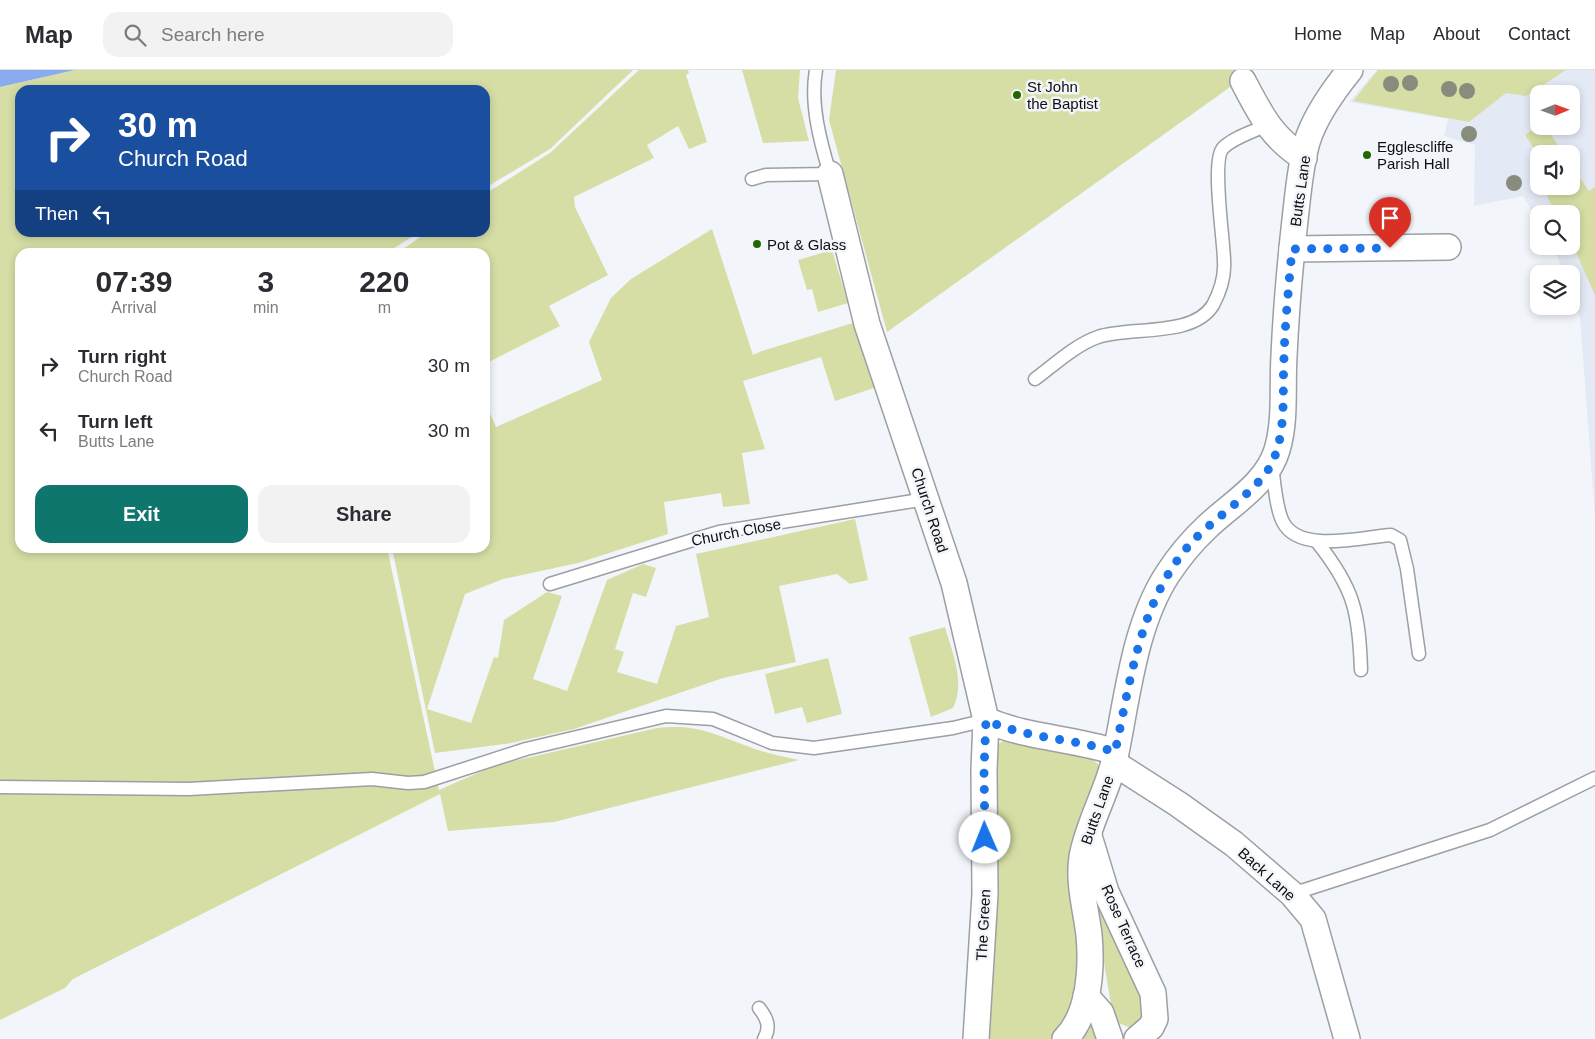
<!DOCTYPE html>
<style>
body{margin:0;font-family:Helvetica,sans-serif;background:#f2f2f3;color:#2b2b33;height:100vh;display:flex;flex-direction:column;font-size:19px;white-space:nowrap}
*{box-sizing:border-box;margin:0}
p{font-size:16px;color:#7c7c81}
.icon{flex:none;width:28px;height:28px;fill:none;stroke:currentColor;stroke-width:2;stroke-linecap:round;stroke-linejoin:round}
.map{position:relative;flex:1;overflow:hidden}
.panel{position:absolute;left:15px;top:178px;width:475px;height:305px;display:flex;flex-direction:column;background:#fff;border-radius:15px;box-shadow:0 2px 8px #0003}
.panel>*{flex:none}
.guide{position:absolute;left:15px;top:15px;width:475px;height:152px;border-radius:15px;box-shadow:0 2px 8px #0003;background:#1a4fa0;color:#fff;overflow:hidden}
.needle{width:32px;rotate:89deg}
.tools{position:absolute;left:1530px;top:15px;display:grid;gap:10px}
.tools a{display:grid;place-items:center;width:50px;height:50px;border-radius:10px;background:#fff;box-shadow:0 2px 8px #0003;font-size:25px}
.pin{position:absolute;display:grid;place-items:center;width:42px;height:42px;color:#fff;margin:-51px -21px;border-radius:50% 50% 50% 0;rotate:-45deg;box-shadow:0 0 5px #0007}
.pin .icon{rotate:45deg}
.me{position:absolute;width:55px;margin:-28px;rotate:359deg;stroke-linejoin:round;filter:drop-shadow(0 0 4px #0008)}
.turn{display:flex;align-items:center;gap:18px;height:105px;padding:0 20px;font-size:22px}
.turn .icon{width:65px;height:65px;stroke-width:2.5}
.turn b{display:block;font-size:35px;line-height:42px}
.then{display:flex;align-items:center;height:48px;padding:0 20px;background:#0003;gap:10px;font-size:19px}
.eta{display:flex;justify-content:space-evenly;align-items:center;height:85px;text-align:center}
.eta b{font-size:30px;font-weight:700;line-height:35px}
.button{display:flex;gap:10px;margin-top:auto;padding:10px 20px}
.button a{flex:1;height:58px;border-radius:15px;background:#0f766e;color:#fff;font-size:20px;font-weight:700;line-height:58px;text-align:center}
.button a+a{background:#f2f2f3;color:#2b2b33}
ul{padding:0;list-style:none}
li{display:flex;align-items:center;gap:15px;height:65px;padding:0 20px}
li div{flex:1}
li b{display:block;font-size:19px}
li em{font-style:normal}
header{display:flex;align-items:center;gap:30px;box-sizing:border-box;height:70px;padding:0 25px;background:#fff;border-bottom:1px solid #e1e1e2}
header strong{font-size:24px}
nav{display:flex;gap:28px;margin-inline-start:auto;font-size:18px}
.search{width:350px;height:45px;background:#f2f2f3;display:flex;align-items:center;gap:12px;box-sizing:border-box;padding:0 18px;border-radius:15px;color:#7c7c81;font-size:19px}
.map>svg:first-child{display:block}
.built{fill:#e3eaf5;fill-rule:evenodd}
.green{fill:#d6dea5}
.water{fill:#88acee}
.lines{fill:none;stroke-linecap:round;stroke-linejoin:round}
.lane-casing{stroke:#9c9fa3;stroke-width:15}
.street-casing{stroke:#9c9fa3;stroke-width:28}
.lane{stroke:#fff;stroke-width:12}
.street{stroke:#fff;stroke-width:25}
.tree{fill:#888c7c}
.route{stroke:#1a73e8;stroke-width:9;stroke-dasharray:0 16.2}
.poi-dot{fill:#216800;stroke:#f2f6fb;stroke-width:2}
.labels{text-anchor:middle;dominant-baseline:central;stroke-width:5;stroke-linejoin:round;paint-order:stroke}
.poi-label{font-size:15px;fill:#0d0e0f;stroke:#f2f6fb;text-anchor:start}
.street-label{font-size:15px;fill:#0d0e0f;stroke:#f2f6fb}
</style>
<header>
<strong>Map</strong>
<div class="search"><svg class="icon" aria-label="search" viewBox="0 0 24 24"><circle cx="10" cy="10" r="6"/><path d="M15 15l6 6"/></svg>Search here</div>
<nav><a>Home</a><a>Map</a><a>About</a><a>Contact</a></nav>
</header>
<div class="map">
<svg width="1595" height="969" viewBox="0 0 1595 969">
<rect width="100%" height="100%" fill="#f2f6fb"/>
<path class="built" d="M 1377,0 L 1595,0 L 1595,447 L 1580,248 L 1571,223 L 1571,204 L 1564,204 L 1553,176 L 1571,176 L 1571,144 L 1539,144 L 1539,152 L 1523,126 L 1474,136 L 1475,75 L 1444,66 L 1448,49 L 1349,32 ZM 1539,24 L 1571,24 L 1571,56 L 1539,56 ZM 1539,84 L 1571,84 L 1571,116 L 1539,116 Z"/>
<g class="green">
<path d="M 75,0 L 633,0 L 550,79 L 485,118 L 485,20 L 20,20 L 20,162 L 418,163 L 388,182 L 20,182 L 20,478 L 387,478 L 439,720 L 496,695 L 657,658 C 697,654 711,663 747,676 C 764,683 782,686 799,690 L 554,752 L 448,761 L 440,724 L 73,909 L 65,918 L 0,950 L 0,17 Z"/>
<path d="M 639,0 L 688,0 L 689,3 L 686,5 L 707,72 L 689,79 L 678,56 L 647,75 L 654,88 L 574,127 L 575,137 L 608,205 L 549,236 L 560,256 L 485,294 L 485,182 L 399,182 L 426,163 L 485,162 L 485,124 L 550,83 Z"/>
<path d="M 742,0 L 800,0 L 798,28 L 809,71 L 763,73 Z"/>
<path d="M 836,0 L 1254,0 L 887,262 L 829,50 Z"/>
<path d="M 1378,0 L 1566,0 L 1526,26 L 1506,23 L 1469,52 L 1353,31 Z"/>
<path d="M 1539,55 L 1545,56 L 1564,84 L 1539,84 L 1539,86 L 1525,65 Z"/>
<path d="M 1571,95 L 1589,121 L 1595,117 L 1595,225 L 1571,171 L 1571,144 L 1556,144 L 1542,116 L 1571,116 Z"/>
<path d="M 712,159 L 753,285 L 762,281 L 856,252 L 877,317 L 835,331 L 821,287 L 743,311 L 765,379 L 742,383 L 750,434 L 723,437 L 721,423 L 664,432 L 668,464 L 578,493 L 503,509 L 465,524 L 427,639 L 471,653 L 494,587 L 498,588 L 504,550 L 547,522 L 562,526 L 533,609 L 567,621 L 607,510 L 643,494 L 656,498 L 646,527 L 633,523 L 615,579 L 624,582 L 617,602 L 657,614 L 676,556 L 709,547 L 696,484 L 855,449 L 868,510 L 850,514 L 837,504 L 779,516 L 796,592 L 723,608 L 574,659 L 511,673 L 435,683 L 392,478 L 485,478 L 485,332 L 496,357 L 602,310 L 589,272 L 611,228 L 631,209 Z"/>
<path d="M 832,180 L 848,233 L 818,242 L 812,219 L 807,220 L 798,190 Z"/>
<path d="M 945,557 C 952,582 966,613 953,638 L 931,647 L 909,567 Z"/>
<path d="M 828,588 L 842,644 L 807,653 L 802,637 L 775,644 L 765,604 Z"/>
<path d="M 1009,667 L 1089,687 L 1098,694 L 1099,702 L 1072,785 L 1075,856 L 1081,896 L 1076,931 L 1061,960 L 1051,969 L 986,969 L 993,688 L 997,675 Z"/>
<path d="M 1092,796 L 1146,929 L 1144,950 L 1131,958 L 1118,953 L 1113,947 L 1094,832 Z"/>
<path d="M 1093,953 L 1101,969 L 1080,969 L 1088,955 Z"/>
</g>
<path class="water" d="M 0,0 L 75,0 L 0,17 Z"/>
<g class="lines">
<defs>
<g id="lane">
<path d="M 752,109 L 766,105 L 830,104 C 820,71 810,34 816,0"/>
<path d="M 1035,309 C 1054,295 1075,275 1098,267 C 1129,256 1193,268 1213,235 C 1220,222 1225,206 1224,191 C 1224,170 1211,91 1223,78 C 1234,67 1253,62 1267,55"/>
<path d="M 1272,395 C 1274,411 1276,439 1283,452 C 1299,484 1362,467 1391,465 L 1400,470 L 1407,499 L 1419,584"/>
<path d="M 1317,472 C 1354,518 1359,542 1361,600"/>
<path d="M 550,514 L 719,462 L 926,429"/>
<path d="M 0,717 L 189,719 L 372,709 L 408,713 L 424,712 L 526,679 L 666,646 L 713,649 L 772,673 L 814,678 L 953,658 L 986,650"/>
<path d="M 1292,824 L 1490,760 L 1595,708"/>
<path d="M 759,938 C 767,948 771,957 764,969"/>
</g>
<g id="street">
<path d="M 1243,11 C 1261,45 1271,67 1304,88"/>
<path d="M 830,104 L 867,254 L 954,513 L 986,650 C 1027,668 1073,668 1115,682"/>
<path d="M 1292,179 L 1448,177"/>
<path d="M 1114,693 L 1178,734 L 1234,774 L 1292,824 L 1313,849 L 1347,969"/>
<path d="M 1089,766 L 1106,822 L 1153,923 L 1155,949 L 1151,957 L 1137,969"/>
<path d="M 1086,926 L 1101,943 L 1110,969"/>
<path d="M 976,969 L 985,824 L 984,700 L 986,650"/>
<path d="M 1065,969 C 1090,944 1092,898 1089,865 C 1086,839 1078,813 1082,787 C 1088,754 1106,724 1114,692 C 1127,632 1133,558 1167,505 C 1178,488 1192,471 1207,457 C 1231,434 1267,414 1277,380 C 1286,350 1282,317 1284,286 C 1286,241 1290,195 1295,150 C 1298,124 1300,97 1307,72 C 1315,46 1333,21 1350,0"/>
</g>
</defs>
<use href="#lane" class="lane-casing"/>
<use href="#street" class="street-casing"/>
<use href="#lane" class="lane"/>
<use href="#street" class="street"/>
</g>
<g class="tree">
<circle cx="1410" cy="13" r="8"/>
<circle cx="1391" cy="14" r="8"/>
<circle cx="1449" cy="19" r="8"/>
<circle cx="1467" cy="21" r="8"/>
<circle cx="1469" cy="64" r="8"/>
<circle cx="1514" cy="113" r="8"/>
</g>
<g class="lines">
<path class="route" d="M 985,768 L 984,700 L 986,650 C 1027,669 1073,668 1115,682 C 1131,609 1140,529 1192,472 C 1213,449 1260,419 1272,393 C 1287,361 1282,322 1284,288 C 1285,252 1289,215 1292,179 L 1390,178"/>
</g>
<g class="poi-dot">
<circle cx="1017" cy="25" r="5"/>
<circle cx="1367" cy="85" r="5"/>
<circle cx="757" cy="174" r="5"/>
</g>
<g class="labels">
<g class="poi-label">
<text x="1027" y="16">St John<tspan x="1027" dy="17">the Baptist</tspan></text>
<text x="1377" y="76">Egglescliffe<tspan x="1377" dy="17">Parish Hall</tspan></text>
<text x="767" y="174">Pot &amp; Glass</text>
</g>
<g class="street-label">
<text transform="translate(1300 121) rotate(-82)">Butts Lane</text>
<text transform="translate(930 440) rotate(72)">Church Road</text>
<text transform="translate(736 462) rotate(-11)">Church Close</text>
<text transform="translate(1097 740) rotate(-71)">Butts Lane</text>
<text transform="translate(1267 804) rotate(42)">Back Lane</text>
<text transform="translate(983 855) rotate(-87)">The Green</text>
<text transform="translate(1124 856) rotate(66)">Rose Terrace</text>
</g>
</g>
</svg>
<div class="tools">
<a><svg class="needle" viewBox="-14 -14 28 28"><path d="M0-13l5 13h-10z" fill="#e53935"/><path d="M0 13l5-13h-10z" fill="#7c7c81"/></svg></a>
<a><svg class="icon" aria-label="sound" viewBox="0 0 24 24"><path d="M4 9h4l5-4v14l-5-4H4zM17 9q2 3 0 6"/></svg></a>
<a><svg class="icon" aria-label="search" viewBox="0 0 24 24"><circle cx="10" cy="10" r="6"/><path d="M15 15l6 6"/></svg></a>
<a><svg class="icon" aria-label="layers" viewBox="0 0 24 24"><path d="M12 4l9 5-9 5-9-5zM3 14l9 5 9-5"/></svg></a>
</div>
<div class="pin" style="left:1390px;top:178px;background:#d93025"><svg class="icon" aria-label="arrive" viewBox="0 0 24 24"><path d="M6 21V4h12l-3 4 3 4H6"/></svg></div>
<svg class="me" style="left:985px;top:768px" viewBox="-20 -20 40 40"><circle r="19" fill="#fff"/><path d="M0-13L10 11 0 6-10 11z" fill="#1a73e8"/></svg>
<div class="guide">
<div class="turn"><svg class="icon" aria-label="right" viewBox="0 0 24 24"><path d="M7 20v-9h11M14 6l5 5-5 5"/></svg><div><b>30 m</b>Church Road</div></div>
<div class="then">Then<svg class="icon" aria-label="left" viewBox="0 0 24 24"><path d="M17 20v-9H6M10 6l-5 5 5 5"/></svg></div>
</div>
<section class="panel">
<div class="eta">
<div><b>07:39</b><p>Arrival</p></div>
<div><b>3</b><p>min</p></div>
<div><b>220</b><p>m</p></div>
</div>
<ul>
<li><svg class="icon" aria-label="right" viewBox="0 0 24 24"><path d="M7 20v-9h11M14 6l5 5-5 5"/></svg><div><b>Turn right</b><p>Church Road</p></div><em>30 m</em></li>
<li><svg class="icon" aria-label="left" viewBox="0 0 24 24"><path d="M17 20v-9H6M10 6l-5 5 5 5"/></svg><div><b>Turn left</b><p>Butts Lane</p></div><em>30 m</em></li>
</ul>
<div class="button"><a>Exit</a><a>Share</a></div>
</section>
</div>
